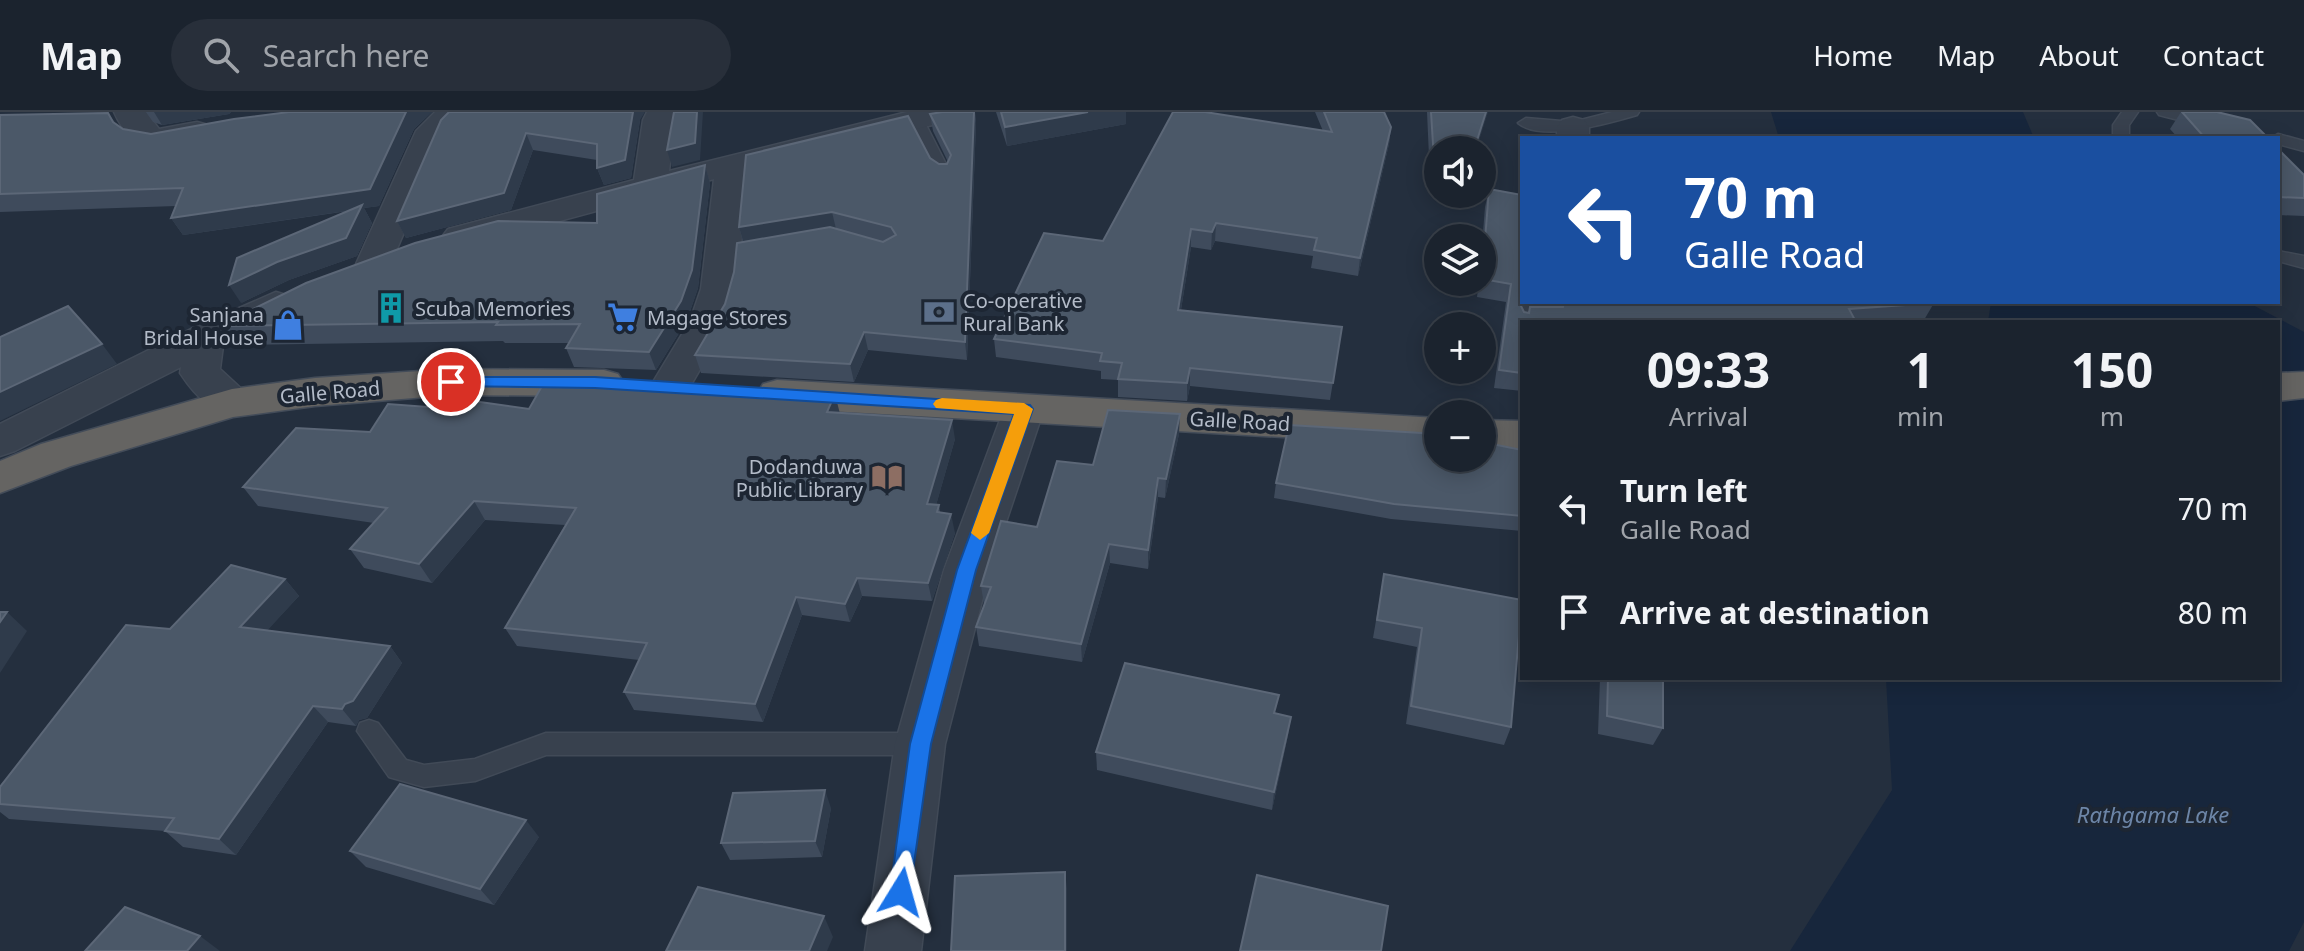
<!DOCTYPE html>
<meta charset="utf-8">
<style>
body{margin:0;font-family:"Noto Sans",sans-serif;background:#282f3a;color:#f1f3f6;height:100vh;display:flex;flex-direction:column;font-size:30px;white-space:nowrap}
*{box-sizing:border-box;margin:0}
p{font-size:26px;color:#a0a4aa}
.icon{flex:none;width:44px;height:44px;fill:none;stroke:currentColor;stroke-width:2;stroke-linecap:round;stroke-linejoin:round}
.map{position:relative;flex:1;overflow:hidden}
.sheet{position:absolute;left:1520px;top:208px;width:760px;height:360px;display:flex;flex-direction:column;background:#1b232e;border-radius:0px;box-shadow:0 4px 20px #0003,0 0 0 2px #39404a}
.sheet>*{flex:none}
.top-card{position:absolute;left:1520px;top:24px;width:760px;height:168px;border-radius:0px;box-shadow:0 4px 20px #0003,0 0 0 2px #39404a;background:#1a4fa0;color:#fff;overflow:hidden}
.tools{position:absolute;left:1424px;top:24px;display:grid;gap:16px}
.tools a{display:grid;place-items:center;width:72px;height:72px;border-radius:50%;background:#1b232e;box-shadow:0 4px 20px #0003,0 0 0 2px #39404a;font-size:40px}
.pin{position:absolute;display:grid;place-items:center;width:68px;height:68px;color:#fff;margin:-34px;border:4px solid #fff;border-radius:50%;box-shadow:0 2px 8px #0007}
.me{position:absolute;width:88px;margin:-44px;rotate:8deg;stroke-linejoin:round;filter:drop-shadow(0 0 6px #0008)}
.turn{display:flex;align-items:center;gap:28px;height:168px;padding:0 32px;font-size:36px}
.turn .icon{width:104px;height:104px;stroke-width:2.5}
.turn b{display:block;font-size:56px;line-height:68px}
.eta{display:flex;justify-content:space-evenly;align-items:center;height:136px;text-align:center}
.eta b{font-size:48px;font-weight:700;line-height:56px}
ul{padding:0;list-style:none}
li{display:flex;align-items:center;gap:24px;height:104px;padding:0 32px}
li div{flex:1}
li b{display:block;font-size:30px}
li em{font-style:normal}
header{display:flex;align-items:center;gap:48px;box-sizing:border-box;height:112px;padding:0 40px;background:#1b232e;border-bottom:2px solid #39404a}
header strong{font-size:38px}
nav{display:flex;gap:44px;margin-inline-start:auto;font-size:28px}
.search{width:560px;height:72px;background:#282f3a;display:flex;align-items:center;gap:20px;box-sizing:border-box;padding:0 28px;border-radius:44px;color:#a0a4aa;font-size:30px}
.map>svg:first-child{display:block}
.water{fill:#17263c}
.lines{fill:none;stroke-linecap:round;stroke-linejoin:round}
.service-casing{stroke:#414a57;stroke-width:3}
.minor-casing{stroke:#414a57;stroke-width:3}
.trunk-casing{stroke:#434c59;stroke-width:3}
.service{fill:#38414e;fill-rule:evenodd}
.minor{fill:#38414e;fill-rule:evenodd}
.trunk{fill:#656462;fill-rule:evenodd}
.wall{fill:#3f4b5c}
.shaded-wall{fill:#2f3b4b}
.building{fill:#4b5868;stroke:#5c6777;stroke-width:2}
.route{fill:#1a73e8;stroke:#114b97;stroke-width:2}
.slow{fill:#f59e0b}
.labels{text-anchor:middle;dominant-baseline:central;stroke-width:8;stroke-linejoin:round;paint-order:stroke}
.poi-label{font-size:20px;fill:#b4bcc9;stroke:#1d2633;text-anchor:start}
.street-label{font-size:20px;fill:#b4bcc9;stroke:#1d2633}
.water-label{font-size:22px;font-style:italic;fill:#6d86a8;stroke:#1d2633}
</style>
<header>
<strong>Map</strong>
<div class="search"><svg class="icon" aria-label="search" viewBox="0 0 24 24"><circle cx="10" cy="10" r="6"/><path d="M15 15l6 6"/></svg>Search here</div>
<nav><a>Home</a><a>Map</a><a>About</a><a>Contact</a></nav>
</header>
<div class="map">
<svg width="2304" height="839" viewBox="0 0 2304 839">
<rect width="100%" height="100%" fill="#242f3e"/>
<g class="water">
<path d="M 1771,0 L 2023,0 L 2034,26 L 1779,26 Z"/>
<path d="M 1991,190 L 2247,190 L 2304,220 L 2304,810 L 2289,839 L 1790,839 L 1892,678 L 1886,566 L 2278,566 L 2278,210 L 1988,210 Z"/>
</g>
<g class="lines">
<defs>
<g id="service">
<path d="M 1612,0 L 1639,0 L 1637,3 C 1609,11 1542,31 1518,11 L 1526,6 L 1573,10 Z"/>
<path d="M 2122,0 L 2138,0 L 2129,13 L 2129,26 L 2113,26 L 2113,13 Z"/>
<path d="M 2157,0 L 2184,0 L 2212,7 L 2214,10 L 2206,15 L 2159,3 Z"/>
<path d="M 915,2 L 923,7 L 951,62 L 949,66 L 943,67 L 935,62 L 907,7 Z"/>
<path d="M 2278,22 L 2304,29 L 2304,39 L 2278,32 L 2278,26 L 2271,26 Z"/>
<path d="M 2278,139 L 2304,144 L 2304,156 L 2278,149 Z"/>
<path d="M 369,608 L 378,611 L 406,648 L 424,653 L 475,647 L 546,621 L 920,621 L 929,624 L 933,632 L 929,640 L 920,643 L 546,643 L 475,669 L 424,675 L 389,665 L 357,619 L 360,611 Z"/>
</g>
<g id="minor">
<path d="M 114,0 L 146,0 L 159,17 L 197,10 L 208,13 L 213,20 L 208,27 C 166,37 135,47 114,0 Z"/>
<path d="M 435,0 L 470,0 L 446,23 L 387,160 L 374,163 L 361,160 L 356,152 L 416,19 Z"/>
<path d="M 647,0 L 679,0 L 675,8 L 669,59 L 907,0 L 962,0 L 957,7 L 748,58 L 737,177 L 728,209 L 684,285 L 670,289 L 656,285 L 650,275 L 690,209 L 701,177 L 714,67 L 460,136 L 448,133 L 442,125 L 448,117 L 634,68 L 643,8 Z"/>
<path d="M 1573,5 L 1584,8 L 1589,15 L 1589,26 L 1557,26 L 1557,15 L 1562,8 Z"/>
<path d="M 276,180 L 289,184 L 295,192 L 289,200 L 223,234 L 220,257 L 246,281 L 252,291 L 246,301 C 218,309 195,284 180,261 L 181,255 L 15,339 L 0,344 L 0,312 L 191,217 Z"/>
<path d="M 1523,190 L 1561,190 L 1556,210 L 1522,210 L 1522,216 L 1518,210 Z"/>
<path d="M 1024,283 L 1038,287 L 1044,297 L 990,458 L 945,632 L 921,839 L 865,839 L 895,632 L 944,458 L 1004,297 L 1010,287 Z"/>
</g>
<g id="trunk">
<path d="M 451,257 L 604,258 L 618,262 L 624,271 L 618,280 L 604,284 L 451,283 L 315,294 L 233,305 L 71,354 L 0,381 L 0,349 L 41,332 L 232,277 L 315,266 Z"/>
<path d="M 2304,260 L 2304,286 L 2278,289 L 2278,261 Z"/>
<path d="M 777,268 L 1438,306 L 1438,334 L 777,296 L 763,292 L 757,282 L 763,272 Z"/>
<path d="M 1482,308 L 1522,309 L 1522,339 L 1482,336 Z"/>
</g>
</defs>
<use href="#service" class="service-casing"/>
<use href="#minor" class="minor-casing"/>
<use href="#trunk" class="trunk-casing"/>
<use href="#service" class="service"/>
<use href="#minor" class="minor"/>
<use href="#trunk" class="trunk"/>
</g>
<g class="wall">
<path d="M 146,0 L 231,0 L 229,2 L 162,13 L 153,10 Z"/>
<path d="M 289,0 L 432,0 L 414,17 L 379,94 L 364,96 L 372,111 L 357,144 L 289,168 L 241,191 L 348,99 L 183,123 L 171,106 L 176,94 L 0,100 L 0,3 L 108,1 L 116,12 L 123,17 L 151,22 Z"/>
<path d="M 449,0 L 640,8 L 631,66 L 604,73 L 597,56 L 597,48 L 533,38 L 511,98 L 406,126 L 397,109 Z"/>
<path d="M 942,0 L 975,0 L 976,11 L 967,248 L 868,238 L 854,270 L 701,261 L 695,243 L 725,192 L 743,130 L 739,115 L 930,46 L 939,52 L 947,52 L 948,50 L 933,19 L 930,2 Z"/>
<path d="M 996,0 L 1126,0 L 1126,12 L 1007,34 Z"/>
<path d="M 1315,0 L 1384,0 L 1391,15 L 1389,32 L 1358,164 L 1311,156 L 1313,144 L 1215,129 L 1211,138 L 1191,135 L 1181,198 L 1342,215 L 1330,288 L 1190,274 L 1187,289 L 1118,285 L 1118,268 L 1101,267 L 1101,259 L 996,245 L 994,227 L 1103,129 L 1323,19 Z"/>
<path d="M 1427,0 L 1488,0 L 1438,38 L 1438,69 L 1430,67 Z"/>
<path d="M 2181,0 L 2217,0 L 2268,26 L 2178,26 L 2170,17 Z"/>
<path d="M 2278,37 L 2304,63 L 2304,104 L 2278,103 Z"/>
<path d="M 705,53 L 710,71 L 698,176 L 687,208 L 656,258 L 574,255 L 566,236 L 569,231 L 505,231 L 503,229 L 232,233 L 219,214 L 597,111 Z"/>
<path d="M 1489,77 L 1522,83 L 1522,188 L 1520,192 L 1524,200 L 1528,201 L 1562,195 L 1563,190 L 1934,191 L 1924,208 L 1901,210 L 1522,210 L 1522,279 L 1494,276 L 1506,190 L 1477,185 L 1479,170 L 1482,170 L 1482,133 L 1485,95 Z"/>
<path d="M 428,295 L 839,300 L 955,327 L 936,393 L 939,393 L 940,400 L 955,421 L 932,489 L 862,484 L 850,510 L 802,503 L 763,610 L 634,598 L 624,580 L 639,548 L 517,534 L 505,516 L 565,413 L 485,408 L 432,471 L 364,456 L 350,437 L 374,411 L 258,394 L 243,375 Z"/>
<path d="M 1179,322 L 1165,386 L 1158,385 L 1148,457 L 1110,451 L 1082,550 L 979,534 L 976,515 L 984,493 L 981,474 L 1093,353 Z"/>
<path d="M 1522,338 L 1522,419 L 1391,407 L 1274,386 L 1276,371 Z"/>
<path d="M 1384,462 L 1511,615 L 1504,633 L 1406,612 L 1417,535 L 1373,526 Z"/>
<path d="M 285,467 L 299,484 L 267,518 L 390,534 L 402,551 L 367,606 L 359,608 L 356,614 L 328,610 L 236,743 L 183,735 L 165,719 L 9,707 L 0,700 L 0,675 L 170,517 Z"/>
<path d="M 1600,566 L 1663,566 L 1663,616 L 1653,633 L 1598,622 Z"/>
<path d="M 1276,602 L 1291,605 L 1288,623 L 1272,698 L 1097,658 L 1096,640 Z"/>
<path d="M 831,696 L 822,745 L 730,748 L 721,731 Z"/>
<path d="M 539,725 L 494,793 L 366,755 L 350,739 Z"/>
</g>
<g class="shaded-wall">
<path d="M 154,0 L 231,0 L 229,2 L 162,13 Z"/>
<path d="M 406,0 L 432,0 L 414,17 L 379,94 L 364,96 L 372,111 L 357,144 L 289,168 L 241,191 L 229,173 L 360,97 L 183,123 L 171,106 Z"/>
<path d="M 633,0 L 645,0 L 640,8 L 631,66 L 604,73 L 597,56 Z"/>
<path d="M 697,0 L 703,0 L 700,48 L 672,55 L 667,38 Z"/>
<path d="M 974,0 L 976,11 L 967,248 L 965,230 Z"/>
<path d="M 1088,0 L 1126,0 L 1126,12 L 1007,34 L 1005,15 Z"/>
<path d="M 1486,0 L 1488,0 L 1476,38 L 1474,38 Z"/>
<path d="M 1391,15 L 1389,32 L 1358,164 L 1360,146 Z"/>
<path d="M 526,21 L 533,38 L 511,98 L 406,126 L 397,109 Z"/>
<path d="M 705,53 L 710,71 L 698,176 L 687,208 L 656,258 L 649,240 Z"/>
<path d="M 832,100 L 836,117 L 744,132 L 739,115 Z"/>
<path d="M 1216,111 L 1215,129 L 1211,138 L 1212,120 Z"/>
<path d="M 1191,117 L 1191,135 L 1178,216 L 1178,198 Z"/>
<path d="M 864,220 L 868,238 L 854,270 L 850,252 Z"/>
<path d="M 102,232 L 117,252 L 0,309 L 0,280 Z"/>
<path d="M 1190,256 L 1190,274 L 1187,289 L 1187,271 Z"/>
<path d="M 835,282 L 840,302 L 827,300 Z"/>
<path d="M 1180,302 L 1179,322 L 1165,386 L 1166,367 Z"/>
<path d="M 952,308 L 955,327 L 931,411 L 927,392 Z"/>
<path d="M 1158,366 L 1158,385 L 1148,457 L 1148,438 Z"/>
<path d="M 474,389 L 485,408 L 432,471 L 419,452 Z"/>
<path d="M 951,402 L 955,421 L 932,489 L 928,471 Z"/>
<path d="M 1109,432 L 1110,451 L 1082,550 L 1081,532 Z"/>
<path d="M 857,466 L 862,484 L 850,510 L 845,492 Z"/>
<path d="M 285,467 L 299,484 L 255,532 L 240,515 Z"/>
<path d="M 796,485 L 802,503 L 763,610 L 755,592 Z"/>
<path d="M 7,500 L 27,519 L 0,561 L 0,510 Z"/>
<path d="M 390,534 L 402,551 L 367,606 L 359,608 L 356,614 L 342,597 Z"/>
<path d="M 313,594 L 328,610 L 236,743 L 219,727 Z"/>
<path d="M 1291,605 L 1288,623 L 1272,698 L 1274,680 Z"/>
<path d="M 825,678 L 831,696 L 822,745 L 815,729 Z"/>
<path d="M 526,708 L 539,725 L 494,793 L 480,777 Z"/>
<path d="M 1065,760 L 1067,776 L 1067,839 L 1065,839 Z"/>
<path d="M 824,804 L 833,825 L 827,839 L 809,839 Z"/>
<path d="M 200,824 L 220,839 L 187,839 Z"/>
</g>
<g class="building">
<path d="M 289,0 L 406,0 L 370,77 L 171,106 L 183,76 L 0,82 L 0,3 L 108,1 L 113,10 L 123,17 L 151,22 L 234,7 Z"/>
<path d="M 449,0 L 633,0 L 625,48 L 597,56 L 597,32 L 526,21 L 504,81 L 397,109 L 441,8 Z"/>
<path d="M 674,0 L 697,0 L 695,31 L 667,38 Z"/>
<path d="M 942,0 L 974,0 L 965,230 L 864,220 L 850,252 L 695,243 L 725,192 L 734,160 L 737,131 L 830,115 L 883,130 L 896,123 L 891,115 L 832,100 L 739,115 L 746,43 L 908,4 L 930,46 L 939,52 L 947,52 L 951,43 L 930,2 Z"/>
<path d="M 1001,0 L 1088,0 L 1005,15 Z"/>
<path d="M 1173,0 L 1205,0 L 1332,20 L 1324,0 L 1384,0 L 1391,15 L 1360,146 L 1314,138 L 1317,126 L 1216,111 L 1212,120 L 1191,117 L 1178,198 L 1342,215 L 1333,271 L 1190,256 L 1187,271 L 1118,267 L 1122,251 L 1100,249 L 1102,241 L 994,227 L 1044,121 L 1103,129 Z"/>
<path d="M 1431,0 L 1486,0 L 1474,38 L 1438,38 L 1438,49 L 1434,48 Z"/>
<path d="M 2182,0 L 2217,0 L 2250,8 L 2268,26 L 2205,26 Z"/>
<path d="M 2278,37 L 2304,63 L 2304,86 L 2278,85 Z"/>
<path d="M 705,53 L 692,158 L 681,189 L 649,240 L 566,236 L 580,212 L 496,213 L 498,210 L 219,214 L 306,171 L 415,131 L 498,109 L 597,111 L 597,82 Z"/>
<path d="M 1489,77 L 1522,83 L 1522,184 L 1520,192 L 1524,200 L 1529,201 L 1530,195 L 1563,195 L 1564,190 L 1934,191 L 1849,197 L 1856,210 L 1522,210 L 1522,261 L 1499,258 L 1511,172 L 1482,167 Z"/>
<path d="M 362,93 L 346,126 L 277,150 L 229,173 L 237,146 Z"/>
<path d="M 68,194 L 102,232 L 0,280 L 0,225 Z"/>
<path d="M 546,267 L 586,268 L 835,282 L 827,300 L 952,308 L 927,392 L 939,393 L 937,400 L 951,402 L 928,471 L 857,466 L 845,492 L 796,485 L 755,592 L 624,580 L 647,531 L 505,516 L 576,396 L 474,389 L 419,452 L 350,437 L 387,396 L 243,375 L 296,316 L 370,320 L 388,292 L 428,295 L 438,284 L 529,297 Z"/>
<path d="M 1108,298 L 1180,302 L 1166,367 L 1158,366 L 1148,438 L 1109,432 L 1081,532 L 976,515 L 991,475 L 981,474 L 1001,409 L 1037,415 L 1057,349 L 1093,353 Z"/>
<path d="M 1289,313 L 1438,322 L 1438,346 L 1482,346 L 1482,330 L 1522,338 L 1522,404 L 1394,392 L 1276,371 Z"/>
<path d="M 231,453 L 285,467 L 240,515 L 390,534 L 353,589 L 345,592 L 342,597 L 313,594 L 219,727 L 165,719 L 174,706 L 0,692 L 0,675 L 126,513 L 170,517 Z"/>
<path d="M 1384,462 L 1522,488 L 1511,615 L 1411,594 L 1422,516 L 1377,508 Z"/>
<path d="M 0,500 L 7,500 L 0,510 Z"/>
<path d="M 1125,551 L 1279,583 L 1274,601 L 1291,605 L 1274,680 L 1096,640 Z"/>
<path d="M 1608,566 L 1663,566 L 1663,616 L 1607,604 Z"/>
<path d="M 400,672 L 526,708 L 480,777 L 350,739 Z"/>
<path d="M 825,678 L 815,729 L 721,731 L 733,681 Z"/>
<path d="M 1065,760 L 1065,839 L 951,839 L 955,764 Z"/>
<path d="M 1257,763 L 1388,794 L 1381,839 L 1240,839 Z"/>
<path d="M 698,775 L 824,804 L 809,839 L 666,839 Z"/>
<path d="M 125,795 L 200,824 L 187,839 L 85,839 Z"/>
</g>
<path class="route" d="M 451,265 L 595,265 L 1030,293 L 1033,297 L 976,458 L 931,632 L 909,787 L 901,790 L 893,787 L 890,780 L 910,632 L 957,458 L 1014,302 L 595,276 L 445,274 L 443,270 Z"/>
<path class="slow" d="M 942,286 L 1024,291 L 1033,297 L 989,421 L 980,428 L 971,421 L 1014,302 L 936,296 L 933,292 L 936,288 Z"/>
<defs>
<symbol id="building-bare" viewBox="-9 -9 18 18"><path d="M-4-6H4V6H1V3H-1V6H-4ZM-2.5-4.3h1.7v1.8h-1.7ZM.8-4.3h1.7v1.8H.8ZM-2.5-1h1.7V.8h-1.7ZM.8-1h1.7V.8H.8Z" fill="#0f9aa8" stroke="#1d2633" stroke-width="2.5" paint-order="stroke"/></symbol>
<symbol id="bank-bare" viewBox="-9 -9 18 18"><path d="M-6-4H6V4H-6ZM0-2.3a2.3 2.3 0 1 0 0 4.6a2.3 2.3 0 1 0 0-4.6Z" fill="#5c6f8a" stroke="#1d2633" stroke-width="2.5" paint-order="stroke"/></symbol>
<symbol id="supermarket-bare" viewBox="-9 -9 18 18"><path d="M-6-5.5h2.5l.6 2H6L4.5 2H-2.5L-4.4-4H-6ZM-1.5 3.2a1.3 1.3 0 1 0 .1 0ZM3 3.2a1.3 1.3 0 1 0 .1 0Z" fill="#3f7fe0" stroke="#1d2633" stroke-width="2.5" paint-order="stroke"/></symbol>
<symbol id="shop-bare" viewBox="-9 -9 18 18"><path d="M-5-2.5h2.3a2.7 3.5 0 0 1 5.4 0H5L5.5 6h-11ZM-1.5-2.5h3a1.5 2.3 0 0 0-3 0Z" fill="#3f7fe0" stroke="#1d2633" stroke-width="2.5" paint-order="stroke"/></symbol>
<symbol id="library-bare" viewBox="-9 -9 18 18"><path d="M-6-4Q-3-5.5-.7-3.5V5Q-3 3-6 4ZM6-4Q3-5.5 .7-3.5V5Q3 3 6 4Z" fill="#8d6e63" stroke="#1d2633" stroke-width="2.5" paint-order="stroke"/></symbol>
</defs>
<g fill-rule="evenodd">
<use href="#building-bare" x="369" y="174" width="44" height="44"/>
<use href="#bank-bare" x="917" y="178" width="44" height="44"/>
<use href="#supermarket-bare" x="601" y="183" width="44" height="44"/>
<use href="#shop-bare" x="266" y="191" width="44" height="44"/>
<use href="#library-bare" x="865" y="343" width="44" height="44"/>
</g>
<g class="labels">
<g class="poi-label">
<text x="963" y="188">Co-operative<tspan x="963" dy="23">Rural Bank</tspan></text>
<text x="415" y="196">Scuba Memories</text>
<text x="264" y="202" text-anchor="end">Sanjana<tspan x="264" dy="23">Bridal House</tspan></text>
<text x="647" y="205">Magage Stores</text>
<text x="863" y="354" text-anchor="end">Dodanduwa<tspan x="863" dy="23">Public Library</tspan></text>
</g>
<g class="street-label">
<text transform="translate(330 280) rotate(-5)">Galle Road</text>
<text transform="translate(1240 309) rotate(3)">Galle Road</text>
</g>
<g class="water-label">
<text x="2153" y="702">Rathgama Lake</text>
</g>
</g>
</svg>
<div class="tools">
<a><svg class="icon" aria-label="sound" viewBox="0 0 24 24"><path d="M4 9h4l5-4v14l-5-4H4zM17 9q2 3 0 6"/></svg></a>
<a><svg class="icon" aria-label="layers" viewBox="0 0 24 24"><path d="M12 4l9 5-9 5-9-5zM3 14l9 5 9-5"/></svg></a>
<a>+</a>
<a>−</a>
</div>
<div class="pin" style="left:451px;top:270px;background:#d93025"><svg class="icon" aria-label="arrive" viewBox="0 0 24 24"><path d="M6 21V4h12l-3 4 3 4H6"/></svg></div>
<svg class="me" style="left:901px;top:780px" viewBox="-20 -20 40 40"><path d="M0-17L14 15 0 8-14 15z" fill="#1a73e8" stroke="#fff" stroke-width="4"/></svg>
<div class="top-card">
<div class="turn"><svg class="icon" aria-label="left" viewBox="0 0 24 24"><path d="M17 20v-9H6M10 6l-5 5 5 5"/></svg><div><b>70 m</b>Galle Road</div></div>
</div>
<section class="sheet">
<div class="eta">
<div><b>09:33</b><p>Arrival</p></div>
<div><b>1</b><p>min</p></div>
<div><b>150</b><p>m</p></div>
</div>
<ul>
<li><svg class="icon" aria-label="left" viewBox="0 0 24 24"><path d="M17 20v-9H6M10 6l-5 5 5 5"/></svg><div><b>Turn left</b><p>Galle Road</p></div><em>70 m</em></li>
<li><svg class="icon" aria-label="arrive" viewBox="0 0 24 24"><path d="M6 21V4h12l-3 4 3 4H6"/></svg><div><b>Arrive at destination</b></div><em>80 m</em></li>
</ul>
</section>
</div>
